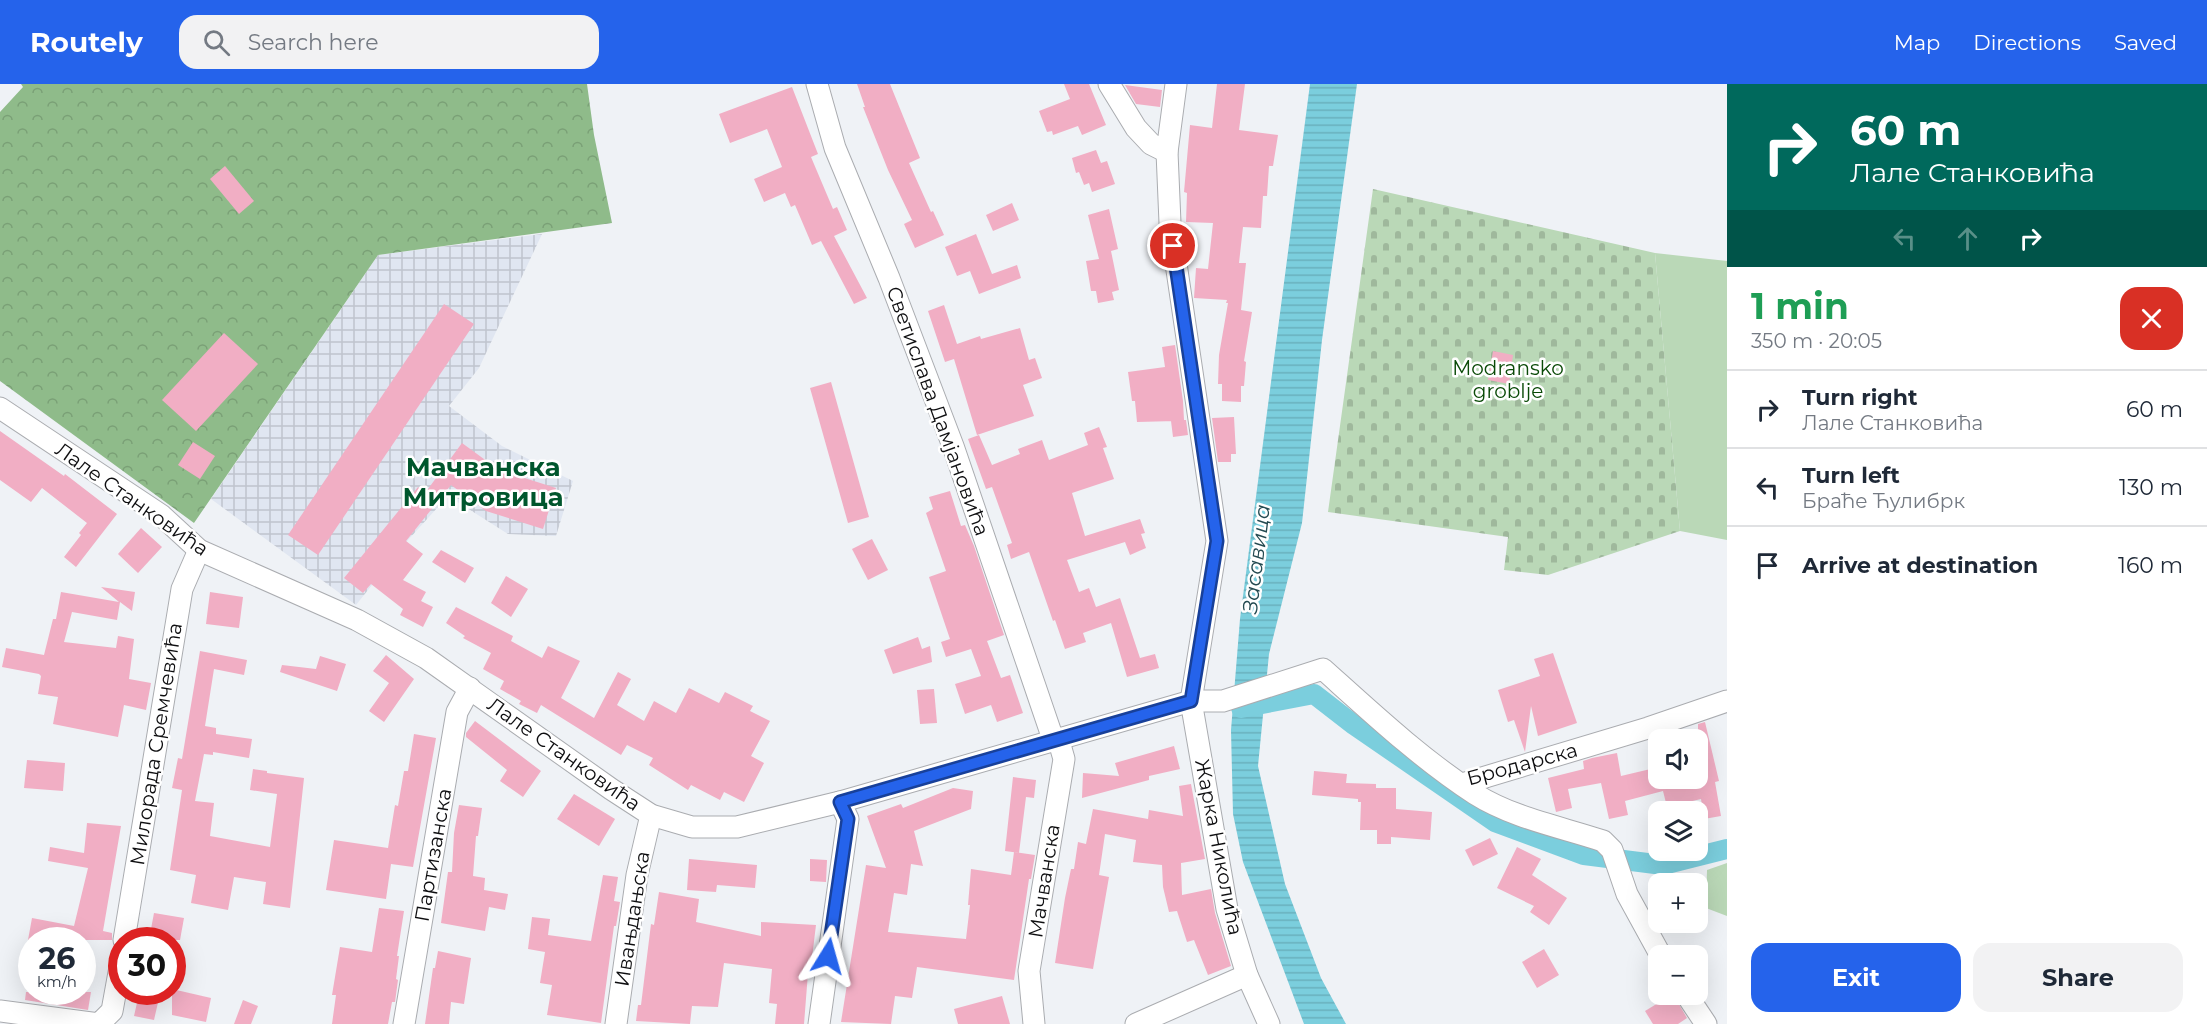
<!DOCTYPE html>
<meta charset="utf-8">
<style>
body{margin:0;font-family:Montserrat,sans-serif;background:#f2f2f3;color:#1f2937;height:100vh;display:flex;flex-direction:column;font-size:22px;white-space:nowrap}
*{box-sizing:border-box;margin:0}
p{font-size:20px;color:#747a83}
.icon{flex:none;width:33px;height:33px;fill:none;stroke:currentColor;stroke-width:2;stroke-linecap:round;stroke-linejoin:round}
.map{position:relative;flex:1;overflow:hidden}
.details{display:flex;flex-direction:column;background:#fff;width:480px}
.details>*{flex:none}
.banner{background:#00695c;color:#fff;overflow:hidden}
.tools{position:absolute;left:1648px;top:645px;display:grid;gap:12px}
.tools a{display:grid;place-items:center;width:60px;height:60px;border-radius:12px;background:#fff;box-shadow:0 6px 24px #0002;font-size:30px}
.speed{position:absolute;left:18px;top:843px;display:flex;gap:12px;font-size:30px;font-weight:700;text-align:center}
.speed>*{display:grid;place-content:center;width:78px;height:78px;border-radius:50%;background:#fff;box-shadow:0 6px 24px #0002;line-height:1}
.speed small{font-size:15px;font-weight:400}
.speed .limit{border:9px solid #d22;background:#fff;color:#111}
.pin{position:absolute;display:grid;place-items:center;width:51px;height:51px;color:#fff;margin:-26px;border:3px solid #fff;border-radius:50%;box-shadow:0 2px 6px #0007}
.me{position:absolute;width:66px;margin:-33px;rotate:8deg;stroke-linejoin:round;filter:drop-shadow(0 0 4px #0008)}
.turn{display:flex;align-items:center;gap:21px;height:126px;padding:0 24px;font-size:27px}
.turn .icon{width:78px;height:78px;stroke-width:2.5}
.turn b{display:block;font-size:42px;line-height:51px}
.lanes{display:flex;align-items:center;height:57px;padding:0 24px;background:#0003;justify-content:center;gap:30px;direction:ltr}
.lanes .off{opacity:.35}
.round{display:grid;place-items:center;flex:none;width:63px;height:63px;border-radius:18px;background:#f2f2f3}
.headline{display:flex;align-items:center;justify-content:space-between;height:102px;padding:0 24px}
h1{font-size:36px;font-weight:700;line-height:45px;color:#1e9e55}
.button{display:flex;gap:12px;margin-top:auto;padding:12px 24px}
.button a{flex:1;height:69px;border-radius:18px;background:#2563eb;color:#fff;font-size:24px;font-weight:700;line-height:69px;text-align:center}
.button a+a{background:#f2f2f3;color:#1f2937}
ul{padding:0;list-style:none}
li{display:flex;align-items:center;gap:18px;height:78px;padding:0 24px;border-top:2px solid #e0e1e3}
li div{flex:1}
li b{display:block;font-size:22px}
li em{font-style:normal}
header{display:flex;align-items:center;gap:36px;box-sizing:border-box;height:84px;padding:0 30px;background:#2563eb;color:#fff}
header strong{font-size:28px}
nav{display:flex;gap:33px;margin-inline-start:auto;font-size:21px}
.search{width:420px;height:54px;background:#f2f2f3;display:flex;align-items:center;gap:15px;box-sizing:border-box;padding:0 21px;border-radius:18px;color:#747a83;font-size:22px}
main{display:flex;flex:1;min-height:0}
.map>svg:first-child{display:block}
.industrial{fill:url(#industrial-grid)}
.green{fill:#bad8b7}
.forest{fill:url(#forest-crowns)}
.cemetery{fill:url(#cemetery-stones)}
.water{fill:url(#water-rules)}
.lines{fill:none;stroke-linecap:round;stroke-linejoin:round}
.canal{stroke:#7bcedd;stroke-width:20}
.building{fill:#f1aec4}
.minor-casing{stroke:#aaacb0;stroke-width:23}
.minor{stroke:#fff;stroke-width:21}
.route-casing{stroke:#184099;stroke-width:15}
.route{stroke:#2563eb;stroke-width:10}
.labels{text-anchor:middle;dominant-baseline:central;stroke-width:5;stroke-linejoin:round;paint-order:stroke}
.park-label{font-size:20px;fill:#0a4a07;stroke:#fff}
.street-label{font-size:20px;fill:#0e0e10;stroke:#fff}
.water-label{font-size:21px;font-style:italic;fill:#244a51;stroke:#fff}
.district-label{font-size:26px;font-weight:bold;fill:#00562d;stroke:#fff}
</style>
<header>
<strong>Routely</strong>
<div class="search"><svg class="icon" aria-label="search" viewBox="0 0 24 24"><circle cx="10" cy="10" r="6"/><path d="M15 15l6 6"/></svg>Search here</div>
<nav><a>Map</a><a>Directions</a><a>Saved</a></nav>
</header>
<main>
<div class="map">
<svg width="1727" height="940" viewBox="0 0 1727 940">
<defs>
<pattern id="industrial-grid" width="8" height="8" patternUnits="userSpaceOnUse" patternTransform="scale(1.5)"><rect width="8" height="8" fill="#e0e6f1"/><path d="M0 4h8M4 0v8" fill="none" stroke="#bfc4ce"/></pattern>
<pattern id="forest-crowns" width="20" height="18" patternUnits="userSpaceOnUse" patternTransform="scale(1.5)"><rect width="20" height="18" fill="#8fbb8a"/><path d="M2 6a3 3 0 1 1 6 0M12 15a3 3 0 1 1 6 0" fill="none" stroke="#7aa076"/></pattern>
<pattern id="cemetery-stones" width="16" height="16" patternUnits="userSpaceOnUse" patternTransform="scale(1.5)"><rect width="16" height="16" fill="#bad8b7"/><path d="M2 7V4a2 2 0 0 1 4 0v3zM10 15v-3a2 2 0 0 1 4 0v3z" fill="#9fb89c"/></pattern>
<pattern id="water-rules" width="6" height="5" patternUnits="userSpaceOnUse" patternTransform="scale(1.5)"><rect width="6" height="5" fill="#7bcedd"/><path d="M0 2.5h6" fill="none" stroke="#69b0bd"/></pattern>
</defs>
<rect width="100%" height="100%" fill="#eff2f6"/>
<path class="industrial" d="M 542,150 L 479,284 L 449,322 L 502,362 L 573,397 L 556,452 L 508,450 L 448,412 L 408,456 L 356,521 L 211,415 L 378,171 Z"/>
<g class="green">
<path d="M 1655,169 L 1727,177 L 1727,456 L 1680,447 Z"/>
<path d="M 1727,779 L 1727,832 L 1706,824 L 1707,786 Z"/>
</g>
<path class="forest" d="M 21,0 L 587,0 L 594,51 L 612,139 L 378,171 L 194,439 L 0,297 L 0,28 L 23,3 Z"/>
<path class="cemetery" d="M 1373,105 L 1655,169 L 1680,447 L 1548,491 L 1504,486 L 1508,453 L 1328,428 Z"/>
<path class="water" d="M 1310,0 L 1357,0 L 1322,256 L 1302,439 L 1269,570 L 1258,682 L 1285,800 L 1321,894 L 1346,940 L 1304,940 L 1243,778 L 1233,730 L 1231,646 L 1240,535 Z"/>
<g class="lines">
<path class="canal" d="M 1241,624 L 1314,610 L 1354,641 L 1495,738 L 1584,771 L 1663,781 L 1727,765"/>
</g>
<g class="building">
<path d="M 857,0 L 890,0 L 920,74 L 909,79 L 931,128 L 933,127 L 944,151 L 915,164 L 904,140 L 912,136 L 888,86 L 863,23 L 865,23 Z"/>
<path d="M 1064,0 L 1089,0 L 1106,41 L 1082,51 L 1078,42 L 1053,51 L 1052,47 L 1047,48 L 1039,27 L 1070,15 Z"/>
<path d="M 1217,0 L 1245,0 L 1239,46 L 1278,51 L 1273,82 L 1269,82 L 1267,112 L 1263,112 L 1261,144 L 1243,143 L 1239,179 L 1246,179 L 1241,226 L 1252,228 L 1244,277 L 1246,278 L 1244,302 L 1241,302 L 1241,318 L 1222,317 L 1222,300 L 1218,300 L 1219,271 L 1228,219 L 1226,219 L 1227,216 L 1194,214 L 1196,184 L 1208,185 L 1213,139 L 1186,138 L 1187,109 L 1184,108 L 1190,41 L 1212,44 Z"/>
<path d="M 1125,1 L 1162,6 L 1160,23 L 1136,20 Z"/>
<path d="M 792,3 L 818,70 L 811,73 L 833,125 L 837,123 L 847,146 L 834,152 L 867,214 L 854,220 L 821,157 L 812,161 L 795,121 L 791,123 L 785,109 L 764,118 L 754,95 L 782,83 L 767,45 L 730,59 L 719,30 Z"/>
<path d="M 1096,66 L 1101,79 L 1107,77 L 1115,100 L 1092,108 L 1089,99 L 1084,101 L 1079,88 L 1076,89 L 1072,74 Z"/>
<path d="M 225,82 L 254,117 L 239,130 L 210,95 Z"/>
<path d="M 1012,119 L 1019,136 L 993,147 L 986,131 Z"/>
<path d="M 1109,125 L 1118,165 L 1111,167 L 1119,206 L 1112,208 L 1114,216 L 1098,219 L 1096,207 L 1091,207 L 1086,177 L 1099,175 L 1088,131 Z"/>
<path d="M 976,150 L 992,190 L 1017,181 L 1021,194 L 979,210 L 970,187 L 957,192 L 945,163 Z"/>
<path d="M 444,220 L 474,240 L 318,471 L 288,451 Z"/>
<path d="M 944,221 L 957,260 L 980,252 L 981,255 L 1020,244 L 1029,276 L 1035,274 L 1042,294 L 1023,301 L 1034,332 L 977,351 L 954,275 L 945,278 L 928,227 Z"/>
<path d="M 224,249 L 258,280 L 196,347 L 162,316 Z"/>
<path d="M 1175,261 L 1183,317 L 1184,336 L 1186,336 L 1188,351 L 1173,353 L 1171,337 L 1175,337 L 1137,338 L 1135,317 L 1132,317 L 1128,288 L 1165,283 L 1162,263 Z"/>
<path d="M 1493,267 L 1513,271 L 1509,300 L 1488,296 Z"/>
<path d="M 831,298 L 869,433 L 848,439 L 810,304 Z"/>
<path d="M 1234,333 L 1236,370 L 1231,370 L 1231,378 L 1218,378 L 1212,334 Z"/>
<path d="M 1099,343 L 1107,363 L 1103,364 L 1114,395 L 1072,409 L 1085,452 L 1140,435 L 1145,449 L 1141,450 L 1146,464 L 1130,471 L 1125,458 L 1067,476 L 1079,508 L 1089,504 L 1096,523 L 1120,514 L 1140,574 L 1155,570 L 1159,584 L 1127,593 L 1111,539 L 1083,549 L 1086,558 L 1065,565 L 1055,536 L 1053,537 L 1029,468 L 1011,475 L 1007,461 L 1012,459 L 992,403 L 986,405 L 968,355 L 979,351 L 992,381 L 1020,370 L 1018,365 L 1042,356 L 1049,376 L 1088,361 L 1084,349 Z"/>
<path d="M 0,347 L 64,392 L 65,390 L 117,430 L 76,483 L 64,473 L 81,451 L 79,449 L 87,439 L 42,404 L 31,418 L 0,396 Z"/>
<path d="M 193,358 L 215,372 L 200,395 L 178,381 Z"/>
<path d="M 462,359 L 499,386 L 556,404 L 543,445 L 486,427 L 451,401 L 406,457 L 423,470 L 403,496 L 426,508 L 421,517 L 433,523 L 423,543 L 400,531 L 403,525 L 371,500 L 363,509 L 344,494 L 418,403 L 425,409 Z"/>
<path d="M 950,407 L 961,442 L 965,441 L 974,462 L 1004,551 L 987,557 L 1001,594 L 1010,591 L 1023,629 L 997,638 L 991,621 L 965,630 L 955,600 L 981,592 L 971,565 L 946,573 L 941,558 L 950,555 L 929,493 L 946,487 L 926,429 L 933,425 L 929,413 Z"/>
<path d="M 141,444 L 162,463 L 138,489 L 118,470 Z"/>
<path d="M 872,455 L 888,486 L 868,496 L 852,465 Z"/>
<path d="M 441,466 L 474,484 L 465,499 L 432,478 Z"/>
<path d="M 506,492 L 528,505 L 511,533 L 491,519 Z"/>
<path d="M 101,503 L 135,508 L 132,527 L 120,518 L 117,536 L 72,528 L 64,558 L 116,564 L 118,552 L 134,555 L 129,595 L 151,599 L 146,626 L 124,621 L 118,653 L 53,640 L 58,613 L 38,610 L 41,592 L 39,590 L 2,583 L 6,564 L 44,571 L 53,535 L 56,535 L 61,508 L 119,518 Z"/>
<path d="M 210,508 L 243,513 L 239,544 L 206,540 Z"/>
<path d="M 456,523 L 513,552 L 511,557 L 542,574 L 548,562 L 580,577 L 561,614 L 594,634 L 618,588 L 631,595 L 617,621 L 644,637 L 654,617 L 676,629 L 689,604 L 719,619 L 725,608 L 753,622 L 750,627 L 770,637 L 751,672 L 764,679 L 744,718 L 724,708 L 720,716 L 691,701 L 688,706 L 649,681 L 653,674 L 627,661 L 621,671 L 541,621 L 537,629 L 519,620 L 521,617 L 500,605 L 504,597 L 483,585 L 491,569 L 463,554 L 465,552 L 446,539 Z"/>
<path d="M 918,553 L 922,565 L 930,562 L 932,578 L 893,590 L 884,566 Z"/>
<path d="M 200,567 L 247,576 L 244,591 L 214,585 L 205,642 L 216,644 L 216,650 L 252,655 L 249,674 L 213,668 L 213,671 L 204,670 L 195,717 L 214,719 L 210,752 L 270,763 L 277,710 L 250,706 L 253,685 L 267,687 L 267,689 L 304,694 L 290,824 L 263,820 L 266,798 L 234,793 L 228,826 L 191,819 L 196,791 L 170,786 L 182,706 L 172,704 L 178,674 L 182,675 Z"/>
<path d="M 1553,569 L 1577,639 L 1538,652 L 1531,622 L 1525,668 L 1514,636 L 1508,638 L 1498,606 L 1540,592 L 1534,575 Z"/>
<path d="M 386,571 L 414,595 L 384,638 L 369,627 L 389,599 L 373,587 Z"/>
<path d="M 320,572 L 346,580 L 337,607 L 280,588 L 282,581 L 316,585 Z"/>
<path d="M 934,605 L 937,639 L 920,640 L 917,606 Z"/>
<path d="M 475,637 L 541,687 L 523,713 L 500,697 L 507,686 L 466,653 L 466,649 Z"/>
<path d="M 1705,638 L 1719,697 L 1715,698 L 1721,732 L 1704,735 L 1701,715 L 1667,723 L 1663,707 L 1625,717 L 1628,731 L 1609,735 L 1601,699 L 1568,705 L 1572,724 L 1556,728 L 1548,694 L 1584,685 L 1583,677 L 1592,674 L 1617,669 L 1621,692 L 1659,683 L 1659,694 L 1698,694 L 1698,640 Z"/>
<path d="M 414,650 L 436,654 L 413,783 L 391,780 L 386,815 L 326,806 L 334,756 L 388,764 L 395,721 L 398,722 L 404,687 L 408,687 Z"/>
<path d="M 1174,662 L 1180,685 L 1149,692 L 1149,696 L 1082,714 L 1083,689 L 1119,692 L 1115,679 Z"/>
<path d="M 27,676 L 65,679 L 63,707 L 24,704 Z"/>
<path d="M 1314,687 L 1347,690 L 1346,699 L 1376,700 L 1376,704 L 1396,704 L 1396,725 L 1432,728 L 1430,756 L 1391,753 L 1391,760 L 1377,760 L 1377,746 L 1360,746 L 1361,718 L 1358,718 L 1358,715 L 1312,711 Z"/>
<path d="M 1013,693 L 1036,696 L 1034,714 L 1026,713 L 1019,769 L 1005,767 Z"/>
<path d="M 1191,700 L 1205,775 L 1181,779 L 1182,811 L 1211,805 L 1215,829 L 1231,882 L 1208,891 L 1194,856 L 1187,858 L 1177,827 L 1169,828 L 1163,803 L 1162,781 L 1133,778 L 1136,756 L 1105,750 L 1099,791 L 1109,793 L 1093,885 L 1055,879 L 1065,814 L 1071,785 L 1074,785 L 1078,758 L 1086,760 L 1093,725 L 1148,735 L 1149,726 L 1183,732 L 1179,702 Z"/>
<path d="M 953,704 L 973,707 L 971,725 L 914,747 L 923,782 L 911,780 L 907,811 L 894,809 L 888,848 L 966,855 L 970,821 L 968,821 L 971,785 L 1011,791 L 1014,768 L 1035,771 L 1031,795 L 1029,795 L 1014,896 L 917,883 L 912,914 L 895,912 L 891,940 L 841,938 L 866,781 L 886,784 L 867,732 L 901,720 L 903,724 Z"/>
<path d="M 574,710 L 615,735 L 599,762 L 557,735 Z"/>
<path d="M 459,721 L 482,724 L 478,752 L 476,752 L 473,792 L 485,794 L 484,806 L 508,810 L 505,826 L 489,823 L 485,847 L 441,839 L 448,788 L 452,788 L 454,749 Z"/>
<path d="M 87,739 L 121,742 L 103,847 L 112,849 L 112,856 L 28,856 L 32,834 L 74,842 L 88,784 L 48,777 L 50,763 L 84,769 Z"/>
<path d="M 1490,754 L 1498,770 L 1473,782 L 1465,766 Z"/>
<path d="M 1517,763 L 1541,775 L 1532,791 L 1567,814 L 1549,841 L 1530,828 L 1534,822 L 1497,804 Z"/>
<path d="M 689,775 L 757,781 L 755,804 L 717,801 L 716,808 L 687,806 Z"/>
<path d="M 810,775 L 827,776 L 826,798 L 810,797 Z"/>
<path d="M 603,791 L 618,793 L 614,817 L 620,818 L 616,842 L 614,842 L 601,939 L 547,931 L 552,901 L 540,899 L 545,868 L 528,865 L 532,833 L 550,835 L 548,851 L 591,857 Z"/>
<path d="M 659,808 L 699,815 L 696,838 L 761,852 L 761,838 L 816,841 L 810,890 L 808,889 L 804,940 L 775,940 L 777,920 L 769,919 L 772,885 L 724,879 L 718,923 L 692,922 L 690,940 L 636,937 L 638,921 L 641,921 L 651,840 L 654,841 Z"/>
<path d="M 379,824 L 404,827 L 397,872 L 399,872 L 396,895 L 398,896 L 395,918 L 392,918 L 388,940 L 332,940 L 336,911 L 332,911 L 340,863 L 372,868 Z"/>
<path d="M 154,829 L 184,834 L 180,856 L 149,856 Z"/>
<path d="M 1544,865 L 1559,891 L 1537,904 L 1522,878 Z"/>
<path d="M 438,867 L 471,874 L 464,920 L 451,918 L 449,940 L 425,940 L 433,884 L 435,884 Z"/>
<path d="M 172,905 L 211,914 L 206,938 L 172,931 Z"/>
<path d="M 26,908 L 91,908 L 88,926 L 25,916 Z"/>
<path d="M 139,910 L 159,914 L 154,936 L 134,932 Z"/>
<path d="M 1673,910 L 1687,934 L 1678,940 L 1653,940 L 1645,927 Z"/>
<path d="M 1002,912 L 1010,940 L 958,940 L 954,925 Z"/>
<path d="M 243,916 L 258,922 L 251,940 L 234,940 Z"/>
</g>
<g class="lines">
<defs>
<g id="minor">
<path d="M 817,0 L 835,64 L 889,194 L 953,362 L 1053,655"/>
<path d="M 1109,0 L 1136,44 L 1151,60 L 1167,68"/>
<path d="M 1176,0 L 1167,68 L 1170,139 L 1217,457 L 1191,617 L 1227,825 L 1247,891 L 1269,940"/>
<path d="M 0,324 L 161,431 L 199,466 L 357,536 L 426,574 L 611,705 L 651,731 L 692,743 L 737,743 L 840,718 L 1191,617 L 1223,617 L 1323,585 C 1372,629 1420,674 1475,710 C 1513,734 1561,743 1603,757 L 1612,766 L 1627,810 L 1661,872"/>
<path d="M 1462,700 L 1648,644 L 1727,617"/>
<path d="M 124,856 L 182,505 L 199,466"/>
<path d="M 1686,910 L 1706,940"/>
<path d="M 0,927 L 99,940 L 112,927 L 122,872"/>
<path d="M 404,940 L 457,628 L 470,604"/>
<path d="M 616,940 L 637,791 L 651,731"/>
<path d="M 819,940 L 848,735 L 840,718"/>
<path d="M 1034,940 L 1029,887 L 1064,675 L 1058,654"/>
<path d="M 1136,940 L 1247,891"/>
</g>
</defs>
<use href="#minor" class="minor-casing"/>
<use href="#minor" class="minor"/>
</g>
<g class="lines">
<defs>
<path id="route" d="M 828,872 L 848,735 L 840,718 L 1191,617 L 1217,457 L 1173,162"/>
</defs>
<use href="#route" class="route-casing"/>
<use href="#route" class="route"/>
</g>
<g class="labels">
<g class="park-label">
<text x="1508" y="284">Modransko<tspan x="1508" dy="23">groblje</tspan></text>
</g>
<g class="street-label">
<text transform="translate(938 327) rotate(70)">Светислава Дамјановића</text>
<text transform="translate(132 415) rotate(35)">Лале Станковића</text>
<text transform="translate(156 660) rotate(-81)">Милорада Сремчевића</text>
<text transform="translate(564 670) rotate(35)">Лале Станковића</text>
<text transform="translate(1522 680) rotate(-15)">Бродарска</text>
<text transform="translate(1219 763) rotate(79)">Жарка Николића</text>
<text transform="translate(433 771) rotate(-80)">Партизанска</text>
<text transform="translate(1044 797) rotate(-81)">Мачванска</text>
<text transform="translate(632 835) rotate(-81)">Ивањдањска</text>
</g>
<g class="water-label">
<text transform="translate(1256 475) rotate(-83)">Засавица</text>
</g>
<g class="district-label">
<text x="483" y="383">Мачванска<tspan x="483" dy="30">Митровица</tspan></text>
</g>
</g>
</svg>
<div class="tools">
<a><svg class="icon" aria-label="sound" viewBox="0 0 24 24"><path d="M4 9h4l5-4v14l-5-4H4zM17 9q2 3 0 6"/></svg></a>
<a><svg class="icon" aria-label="layers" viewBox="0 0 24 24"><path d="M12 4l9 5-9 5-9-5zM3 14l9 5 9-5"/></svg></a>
<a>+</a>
<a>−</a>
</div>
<div class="speed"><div>26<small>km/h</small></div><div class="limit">30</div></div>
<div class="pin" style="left:1173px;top:162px;background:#d93025"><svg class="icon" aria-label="arrive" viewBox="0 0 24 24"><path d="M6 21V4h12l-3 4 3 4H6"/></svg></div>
<svg class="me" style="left:828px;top:872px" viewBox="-20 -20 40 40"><path d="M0-17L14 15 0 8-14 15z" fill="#2563eb" stroke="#fff" stroke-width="4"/></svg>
</div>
<section class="details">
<div class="banner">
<div class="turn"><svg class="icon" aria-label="right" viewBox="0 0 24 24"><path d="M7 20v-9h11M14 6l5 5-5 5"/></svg><div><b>60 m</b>Лале Станковића</div></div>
<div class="lanes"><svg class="icon off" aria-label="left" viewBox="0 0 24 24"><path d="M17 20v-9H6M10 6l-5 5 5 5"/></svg><svg class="icon off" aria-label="ahead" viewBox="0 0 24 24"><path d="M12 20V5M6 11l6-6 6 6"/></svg><svg class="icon" aria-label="right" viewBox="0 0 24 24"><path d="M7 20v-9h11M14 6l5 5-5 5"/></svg></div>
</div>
<div class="headline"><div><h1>1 min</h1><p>350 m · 20:05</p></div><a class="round" style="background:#d93025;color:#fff"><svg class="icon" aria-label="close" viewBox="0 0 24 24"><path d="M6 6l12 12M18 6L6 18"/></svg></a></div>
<ul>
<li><svg class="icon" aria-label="right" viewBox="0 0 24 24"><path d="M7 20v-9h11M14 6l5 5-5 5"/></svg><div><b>Turn right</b><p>Лале Станковића</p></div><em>60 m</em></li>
<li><svg class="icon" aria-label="left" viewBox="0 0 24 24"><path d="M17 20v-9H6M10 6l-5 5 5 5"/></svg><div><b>Turn left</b><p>Браће Ћулибрк</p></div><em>130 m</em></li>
<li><svg class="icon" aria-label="arrive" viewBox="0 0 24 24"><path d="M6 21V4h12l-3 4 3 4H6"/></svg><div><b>Arrive at destination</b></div><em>160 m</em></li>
</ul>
<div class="button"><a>Exit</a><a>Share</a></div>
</section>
</main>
